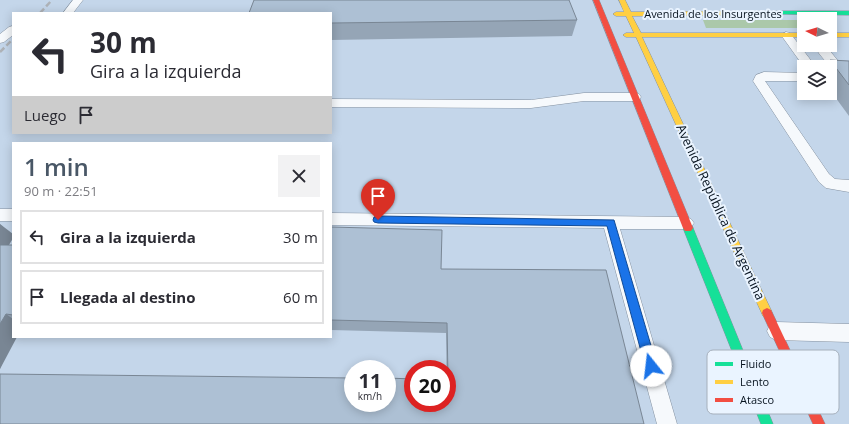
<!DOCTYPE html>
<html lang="es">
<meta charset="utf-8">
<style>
body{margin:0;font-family:"Open Sans",sans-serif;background:#f2f2f3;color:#2b2b33;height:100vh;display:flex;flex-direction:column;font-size:15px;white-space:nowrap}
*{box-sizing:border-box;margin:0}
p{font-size:13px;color:#7c7c81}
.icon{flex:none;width:22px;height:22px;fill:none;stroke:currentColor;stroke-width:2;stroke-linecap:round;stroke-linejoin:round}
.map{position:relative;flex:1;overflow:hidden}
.sheet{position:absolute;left:12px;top:142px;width:320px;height:196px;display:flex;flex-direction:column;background:#fff;border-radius:0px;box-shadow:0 2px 10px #0003}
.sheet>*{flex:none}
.guide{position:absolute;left:12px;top:12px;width:320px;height:122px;border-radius:0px;box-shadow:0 2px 10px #0003;background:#fff;color:#2b2b33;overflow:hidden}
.needle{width:26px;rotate:275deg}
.controls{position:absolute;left:797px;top:12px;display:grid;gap:8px}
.controls a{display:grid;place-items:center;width:40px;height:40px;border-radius:0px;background:#fff;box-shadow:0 2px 10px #0003;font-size:20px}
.speed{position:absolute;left:344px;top:360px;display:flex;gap:8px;font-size:20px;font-weight:700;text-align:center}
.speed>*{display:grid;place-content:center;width:52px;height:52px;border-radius:50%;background:#fff;box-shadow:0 2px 10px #0003;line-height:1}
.speed small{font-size:10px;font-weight:400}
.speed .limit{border:6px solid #d22;background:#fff;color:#111}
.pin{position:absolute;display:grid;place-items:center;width:34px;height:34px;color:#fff;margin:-41px -17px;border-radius:50% 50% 50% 0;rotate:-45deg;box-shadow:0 0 4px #0007}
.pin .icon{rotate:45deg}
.me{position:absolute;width:44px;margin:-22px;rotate:344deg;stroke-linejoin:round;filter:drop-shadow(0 0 3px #0008)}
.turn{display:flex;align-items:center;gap:14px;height:84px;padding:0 12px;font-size:18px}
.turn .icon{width:52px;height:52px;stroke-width:2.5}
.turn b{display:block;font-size:28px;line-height:34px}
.then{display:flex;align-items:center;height:38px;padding:0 12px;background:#0003;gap:8px;font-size:15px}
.round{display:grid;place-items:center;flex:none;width:42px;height:42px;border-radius:0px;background:#f2f2f3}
.overview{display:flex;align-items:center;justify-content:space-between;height:68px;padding:0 12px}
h1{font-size:24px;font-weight:600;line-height:30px;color:#495766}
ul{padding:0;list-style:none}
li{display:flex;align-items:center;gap:12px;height:54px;margin:0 8px 6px;padding:0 4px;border:2px solid #e1e1e2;border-radius:0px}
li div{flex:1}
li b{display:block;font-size:15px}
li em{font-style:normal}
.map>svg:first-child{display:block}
.green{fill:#abc8aa}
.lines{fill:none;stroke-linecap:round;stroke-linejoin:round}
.lane-casing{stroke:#8491a0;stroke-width:1}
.fast-casing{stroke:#8491a0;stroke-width:1}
.slow-casing{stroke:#8491a0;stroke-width:1}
.jam-casing{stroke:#8491a0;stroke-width:1}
.lane{fill:#f6f9fc;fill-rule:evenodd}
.fast{fill:#16e098;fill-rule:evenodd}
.slow{fill:#ffcf43;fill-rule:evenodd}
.jam{fill:#f24e42;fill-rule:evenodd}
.rail{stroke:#aeb2b7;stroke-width:2.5;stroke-dasharray:6 3;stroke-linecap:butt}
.wall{fill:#95a5b6}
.shaded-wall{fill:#798694}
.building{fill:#adc0d4;stroke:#798694}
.route{fill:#1a73e8;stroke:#114b97}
.labels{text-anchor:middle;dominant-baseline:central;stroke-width:4;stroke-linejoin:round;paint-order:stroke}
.far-street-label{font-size:11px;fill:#07131f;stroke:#eaf4ff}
.street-label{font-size:13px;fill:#07131f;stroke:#eaf4ff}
.key{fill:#eaf4ff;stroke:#a6b0bc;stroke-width:1}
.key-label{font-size:11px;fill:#07131f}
</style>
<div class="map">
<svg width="849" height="424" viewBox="0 0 849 424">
<rect width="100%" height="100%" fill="#c4d6ea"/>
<path class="green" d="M 703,20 L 804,20 L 804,28 L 706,28 Z"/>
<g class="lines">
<defs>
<g id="lane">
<path d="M 73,0 L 83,0 L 73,13 L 63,13 Z"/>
<path d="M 13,26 L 13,35 L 4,42 L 0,43 L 0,34 L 9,27 Z"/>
<path d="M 786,32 L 790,33 L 816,67 L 804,67 L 781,35 Z"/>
<path d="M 813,45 L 825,45 L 839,62 L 849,65 L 849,73 C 831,71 823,59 813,45 Z"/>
<path d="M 764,72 L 804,73 L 804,81 L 765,81 L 829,174 L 835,179 L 849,180 L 849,192 L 826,188 L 819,182 L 753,81 L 756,75 Z"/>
<path d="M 584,93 L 635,93 L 639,94 L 641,97 L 639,100 L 635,101 L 584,101 L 531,108 L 331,107 L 331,99 L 531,100 Z"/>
<rect x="0" y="209" width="13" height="12"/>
<path d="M 331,213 L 686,217 L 691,219 L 694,223 L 691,227 L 686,229 L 620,229 L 677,424 L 657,424 L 604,228 L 331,225 Z"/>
<path d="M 776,322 L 849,324 L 849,342 L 776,340 L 770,337 L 767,331 L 770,325 Z"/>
</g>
<g id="fast">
<path d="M 779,11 L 849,11 L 849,15 L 777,14 L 776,13 Z"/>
<path d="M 688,224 L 691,225 L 693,228 L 773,424 L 761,424 L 683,228 L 685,225 Z"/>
</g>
<g id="slow">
<path d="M 619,0 L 625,0 L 631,12 L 779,11 L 782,13 L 779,15 L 632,16 L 641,33 L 804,33 L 804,37 L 642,37 L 771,310 L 772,313 L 771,316 L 767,318 L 763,316 L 636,37 L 626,37 L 623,35 L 626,33 L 634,33 L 626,16 L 616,16 L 613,14 L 616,12 L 624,12 Z"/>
<rect x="830" y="33" width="19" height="4"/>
</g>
<g id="jam">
<path d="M 593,0 L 599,0 L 693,228 L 691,231 L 685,231 L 683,228 Z"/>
<path d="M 767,308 L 771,310 L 825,424 L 813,424 L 762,313 L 763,310 Z"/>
</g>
</defs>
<use href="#lane" class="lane-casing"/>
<use href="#fast" class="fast-casing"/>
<use href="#slow" class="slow-casing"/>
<use href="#jam" class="jam-casing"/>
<use href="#lane" class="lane"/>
<use href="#fast" class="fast"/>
<use href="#slow" class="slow"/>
<use href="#jam" class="jam"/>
<g class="rail">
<path d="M 40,13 L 52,0"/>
<path d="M 0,52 L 13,39"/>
</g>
</g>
<g class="wall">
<path d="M 331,13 L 577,20 L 572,36 L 331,40 Z"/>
<path d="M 830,60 L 849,61 L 849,116 L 830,90 L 830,67 L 825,67 Z"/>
<path d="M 0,224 L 13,238 L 9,245 L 13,245 L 13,337 L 0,369 Z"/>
<path d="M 331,227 L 441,269 L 644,424 L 447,403 L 446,333 L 331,330 Z"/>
</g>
<g class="shaded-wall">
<path d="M 0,224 L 13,234 L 13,238 L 2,256 L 0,255 Z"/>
<path d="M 6,314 L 13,319 L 13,337 L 17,337 L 0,369 L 0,324 Z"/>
</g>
<g class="building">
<path d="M 254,0 L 569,0 L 577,20 L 331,23 L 331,13 L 249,13 Z"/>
<path d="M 830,60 L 849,61 L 849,85 Z"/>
<path d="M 331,227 L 442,230 L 441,269 L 606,270 L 644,424 L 0,424 L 0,374 L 353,378 L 353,403 L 387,403 L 387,378 L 413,379 L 413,403 L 447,403 L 447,379 L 448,379 L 447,323 L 331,320 Z"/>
<path d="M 0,245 L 13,245 L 13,315 L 6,314 L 0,324 Z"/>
</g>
<path class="route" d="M 378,216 L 614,220 L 657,366 L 655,370 L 651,372 L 647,370 L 645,366 L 607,226 L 378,223 L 374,222 L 373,220 L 374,217 Z"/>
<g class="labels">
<g class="far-street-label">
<text x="713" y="13">Avenida de los Insurgentes</text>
</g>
<g class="street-label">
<text transform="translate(721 212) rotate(65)">Avenida República de Argentina</text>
</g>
</g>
<rect x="707" y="350" width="132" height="64" rx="6" class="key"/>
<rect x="715" y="362" width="18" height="4" fill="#16e098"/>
<rect x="715" y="380" width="18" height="4" fill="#ffcf43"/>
<rect x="715" y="398" width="18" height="4" fill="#f24e42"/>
<g class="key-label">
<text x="740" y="368">Fluido</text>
<text x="740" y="386">Lento</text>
<text x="740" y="404">Atasco</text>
</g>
</svg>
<div class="controls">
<a><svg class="needle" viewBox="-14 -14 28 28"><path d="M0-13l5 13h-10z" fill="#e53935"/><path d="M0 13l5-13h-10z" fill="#7c7c81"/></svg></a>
<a><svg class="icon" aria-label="layers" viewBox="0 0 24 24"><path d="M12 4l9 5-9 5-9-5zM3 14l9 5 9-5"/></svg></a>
</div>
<div class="speed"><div>11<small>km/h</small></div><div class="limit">20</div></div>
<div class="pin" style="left:378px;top:220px;background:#d93025"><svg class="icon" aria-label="arrive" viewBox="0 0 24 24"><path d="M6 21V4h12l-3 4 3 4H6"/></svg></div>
<svg class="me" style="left:651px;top:366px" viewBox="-20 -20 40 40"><circle r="19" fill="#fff"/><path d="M0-13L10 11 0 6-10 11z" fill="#1a73e8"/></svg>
<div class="guide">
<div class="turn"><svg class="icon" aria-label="left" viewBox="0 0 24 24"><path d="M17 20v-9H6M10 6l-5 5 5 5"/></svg><div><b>30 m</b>Gira a la izquierda</div></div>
<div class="then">Luego<svg class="icon" aria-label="arrive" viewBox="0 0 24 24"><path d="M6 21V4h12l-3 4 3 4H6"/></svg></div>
</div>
<section class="sheet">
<div class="overview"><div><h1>1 min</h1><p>90 m · 22:51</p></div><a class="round"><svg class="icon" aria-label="close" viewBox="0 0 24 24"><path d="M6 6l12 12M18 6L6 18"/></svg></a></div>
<ul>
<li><svg class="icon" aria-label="left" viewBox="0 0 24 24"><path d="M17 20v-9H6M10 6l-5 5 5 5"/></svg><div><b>Gira a la izquierda</b></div><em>30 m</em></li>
<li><svg class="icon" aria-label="arrive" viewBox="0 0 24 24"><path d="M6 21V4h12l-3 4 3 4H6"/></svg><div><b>Llegada al destino</b></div><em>60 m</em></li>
</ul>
</section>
</div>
